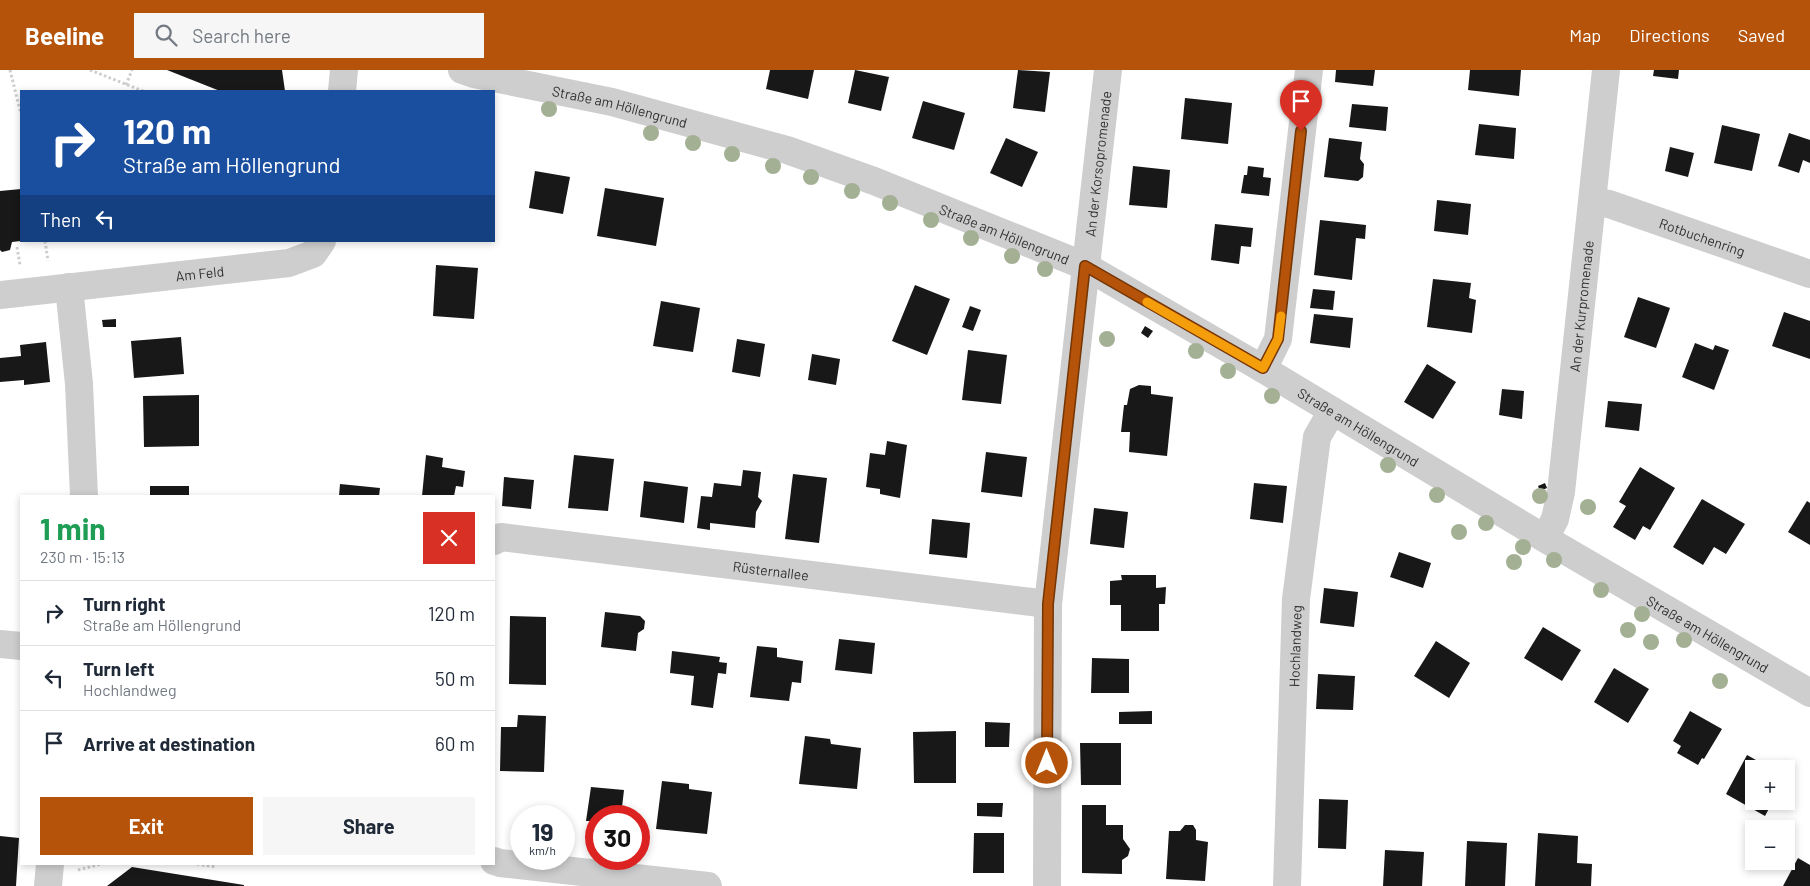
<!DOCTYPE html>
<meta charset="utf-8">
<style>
body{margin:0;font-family:Barlow,sans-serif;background:#f6f6f7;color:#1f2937;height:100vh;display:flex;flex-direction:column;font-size:19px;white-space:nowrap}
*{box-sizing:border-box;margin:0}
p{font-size:16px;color:#747a83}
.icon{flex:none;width:28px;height:28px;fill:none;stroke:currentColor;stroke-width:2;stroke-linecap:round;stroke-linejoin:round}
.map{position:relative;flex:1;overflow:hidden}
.panel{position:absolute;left:20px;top:425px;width:475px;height:370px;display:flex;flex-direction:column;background:#fff;border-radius:0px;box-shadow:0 2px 8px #0003}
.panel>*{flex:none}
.banner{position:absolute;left:20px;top:20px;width:475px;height:152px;border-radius:0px;box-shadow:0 2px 8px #0003;background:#1a4fa0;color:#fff;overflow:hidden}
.buttons{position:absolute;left:1745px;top:690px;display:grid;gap:10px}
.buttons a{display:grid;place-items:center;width:50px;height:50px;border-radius:0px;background:#fff;box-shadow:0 2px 8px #0003;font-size:25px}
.speed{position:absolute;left:510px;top:735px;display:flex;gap:10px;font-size:25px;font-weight:700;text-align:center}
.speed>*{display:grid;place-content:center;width:65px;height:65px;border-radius:50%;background:#fff;box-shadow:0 2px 8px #0003;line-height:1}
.speed small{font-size:12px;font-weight:400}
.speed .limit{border:8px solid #d22;background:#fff;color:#111}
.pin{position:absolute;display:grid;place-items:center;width:42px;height:42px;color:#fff;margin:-51px -21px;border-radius:50% 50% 50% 0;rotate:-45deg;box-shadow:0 0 5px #0007}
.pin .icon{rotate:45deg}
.me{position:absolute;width:55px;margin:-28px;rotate:0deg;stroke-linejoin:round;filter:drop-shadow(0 0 4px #0008)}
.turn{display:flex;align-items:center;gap:18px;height:105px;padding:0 20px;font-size:22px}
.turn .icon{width:65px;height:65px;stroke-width:2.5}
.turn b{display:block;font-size:35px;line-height:42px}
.then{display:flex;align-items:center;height:48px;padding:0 20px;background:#0003;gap:10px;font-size:19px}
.round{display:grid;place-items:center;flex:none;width:52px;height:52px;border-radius:0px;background:#f6f6f7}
.summary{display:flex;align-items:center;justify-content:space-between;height:85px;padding:0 20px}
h1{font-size:30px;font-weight:700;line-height:38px;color:#1e9e55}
.primary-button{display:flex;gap:10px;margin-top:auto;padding:10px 20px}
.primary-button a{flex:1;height:58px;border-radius:0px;background:#b45309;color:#fff;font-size:20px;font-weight:700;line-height:58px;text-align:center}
.primary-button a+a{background:#f6f6f7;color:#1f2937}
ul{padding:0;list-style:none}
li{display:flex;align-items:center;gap:15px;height:65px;padding:0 20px;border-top:1px solid #e0e1e3}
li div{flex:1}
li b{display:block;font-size:19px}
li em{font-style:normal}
header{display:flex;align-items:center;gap:30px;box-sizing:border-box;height:70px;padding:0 25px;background:#b45309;color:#fff}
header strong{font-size:24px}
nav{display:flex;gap:28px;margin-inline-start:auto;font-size:18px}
.search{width:350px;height:45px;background:#f6f6f7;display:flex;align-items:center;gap:12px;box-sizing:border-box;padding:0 18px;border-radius:0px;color:#747a83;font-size:19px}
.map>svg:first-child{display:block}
.building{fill:#181818}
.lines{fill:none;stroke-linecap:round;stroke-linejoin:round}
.path{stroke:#cecece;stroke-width:3;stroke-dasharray:2.5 2.5;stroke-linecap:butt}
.street{stroke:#cecece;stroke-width:28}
.tree{fill:#a3b094}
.route-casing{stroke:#753606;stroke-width:12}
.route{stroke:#b45309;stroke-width:9}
.slow{stroke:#f59e0b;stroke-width:9}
.labels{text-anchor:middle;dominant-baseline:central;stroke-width:5;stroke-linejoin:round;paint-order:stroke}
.street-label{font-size:14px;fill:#313131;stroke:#fff}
</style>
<header>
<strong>Beeline</strong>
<div class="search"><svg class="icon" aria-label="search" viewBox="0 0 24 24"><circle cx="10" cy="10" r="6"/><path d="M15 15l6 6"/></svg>Search here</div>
<nav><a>Map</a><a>Directions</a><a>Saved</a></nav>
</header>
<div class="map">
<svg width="1810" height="816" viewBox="0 0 1810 816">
<rect width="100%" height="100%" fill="#fff"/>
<g class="building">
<path d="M 167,0 L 282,0 L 285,21 L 220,21 Z"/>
<path d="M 770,0 L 814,0 L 808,29 L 766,19 Z"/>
<path d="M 855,0 L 889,7 L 881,41 L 848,33 Z"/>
<path d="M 1018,0 L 1050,2 L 1045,42 L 1013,38 Z"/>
<path d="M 1336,0 L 1375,0 L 1373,16 L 1335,12 Z"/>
<path d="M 1470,0 L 1521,0 L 1519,26 L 1468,20 Z"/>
<path d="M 1654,0 L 1679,0 L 1678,9 L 1653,6 Z"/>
<path d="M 1185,28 L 1232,33 L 1228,74 L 1181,69 Z"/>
<path d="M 923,31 L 965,43 L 954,80 L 912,68 Z"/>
<path d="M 1352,34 L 1388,37 L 1386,61 L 1349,57 Z"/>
<path d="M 1479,54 L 1516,58 L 1514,89 L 1475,85 Z"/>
<path d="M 1722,55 L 1760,64 L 1752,101 L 1714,93 Z"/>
<path d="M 1789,63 L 1810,70 L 1810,93 L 1803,90 L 1799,103 L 1778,96 Z"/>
<path d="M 1006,68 L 1038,82 L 1022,117 L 990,103 Z"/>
<path d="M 1329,68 L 1362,72 L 1360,89 L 1364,94 L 1363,107 L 1358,111 L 1324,107 Z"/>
<path d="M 1670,77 L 1694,83 L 1688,107 L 1665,101 Z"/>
<path d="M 1133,96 L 1170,100 L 1167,138 L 1129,135 Z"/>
<path d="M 1248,96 L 1264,98 L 1263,107 L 1271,108 L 1269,126 L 1241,123 L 1244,105 L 1247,105 Z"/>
<path d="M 535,101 L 570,107 L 563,144 L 529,138 Z"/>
<path d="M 605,118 L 664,128 L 656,176 L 597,166 Z"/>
<path d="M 21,119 L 21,171 L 12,172 L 10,180 L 2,182 L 0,180 L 0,121 Z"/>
<path d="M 1437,130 L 1471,134 L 1468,165 L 1434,161 Z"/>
<path d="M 1320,150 L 1366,155 L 1365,169 L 1356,168 L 1352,210 L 1314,205 Z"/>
<path d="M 1215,154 L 1253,158 L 1251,177 L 1241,176 L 1239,194 L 1211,190 Z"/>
<path d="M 436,195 L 478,198 L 474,249 L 433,246 Z"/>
<path d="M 1433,209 L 1471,213 L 1469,228 L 1476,230 L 1472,263 L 1427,257 Z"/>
<path d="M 915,215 L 950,229 L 927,285 L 892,271 Z"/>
<path d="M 1313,219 L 1335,221 L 1333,240 L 1310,238 Z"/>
<path d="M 1638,227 L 1670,238 L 1656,278 L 1624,267 Z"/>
<path d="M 661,231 L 700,238 L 693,282 L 653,276 Z"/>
<path d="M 970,236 L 981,240 L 973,261 L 962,257 Z"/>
<path d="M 1784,242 L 1810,251 L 1810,289 L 1772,276 Z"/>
<path d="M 1314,244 L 1353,248 L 1350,278 L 1310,273 Z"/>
<path d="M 116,249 L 116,257 L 103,257 L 102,250 Z"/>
<path d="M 1145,256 L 1153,261 L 1148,268 L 1141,263 Z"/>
<path d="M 181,267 L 184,304 L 134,308 L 131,271 Z"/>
<path d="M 737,269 L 765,274 L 760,307 L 732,302 Z"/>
<path d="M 46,272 L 50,312 L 24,315 L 24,310 L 0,312 L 0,288 L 21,286 L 20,275 Z"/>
<path d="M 1695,273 L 1713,280 L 1715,275 L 1729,280 L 1714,320 L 1682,307 Z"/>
<path d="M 968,280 L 1007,285 L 1001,334 L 962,330 Z"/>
<path d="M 812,284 L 840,289 L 836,315 L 808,310 Z"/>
<path d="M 1427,294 L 1456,312 L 1433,349 L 1404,332 Z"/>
<path d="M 1139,315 L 1151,316 L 1151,324 L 1173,327 L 1167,386 L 1129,382 L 1130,362 L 1121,362 L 1124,335 L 1127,335 L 1130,319 Z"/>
<path d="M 1502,319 L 1524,321 L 1522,349 L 1499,345 Z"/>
<path d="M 199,325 L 199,376 L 144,377 L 143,326 Z"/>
<path d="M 1608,331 L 1642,334 L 1639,361 L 1605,357 Z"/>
<path d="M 887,371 L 907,375 L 900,428 L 880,424 L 880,419 L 866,417 L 870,383 L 885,385 Z"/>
<path d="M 986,382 L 1027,387 L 1022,427 L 981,422 Z"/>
<path d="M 426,385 L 443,388 L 442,397 L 465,401 L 463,417 L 456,416 L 454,426 L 422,426 Z"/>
<path d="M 574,385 L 614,389 L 608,441 L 568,438 Z"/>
<path d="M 1640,397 L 1675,418 L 1650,460 L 1643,456 L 1635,470 L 1613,457 L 1626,436 L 1619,432 Z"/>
<path d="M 743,400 L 761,402 L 758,427 L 762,431 L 756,442 L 755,458 L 710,453 L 710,460 L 697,458 L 701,426 L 712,427 L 714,413 L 741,416 Z"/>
<path d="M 793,404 L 827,408 L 819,473 L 785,469 Z"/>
<path d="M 504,407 L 534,410 L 531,439 L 502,436 Z"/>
<path d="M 644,411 L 688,417 L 684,453 L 640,447 Z"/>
<path d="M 1254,413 L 1287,416 L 1283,453 L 1250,449 Z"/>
<path d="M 1545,413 L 1547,418 L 1540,421 L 1538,416 Z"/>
<path d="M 340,414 L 380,418 L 379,426 L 339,426 Z"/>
<rect x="150" y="416" width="39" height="10"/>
<path d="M 1702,429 L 1745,454 L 1726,484 L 1714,477 L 1703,495 L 1673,477 Z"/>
<path d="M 1807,431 L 1810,433 L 1810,475 L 1788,462 Z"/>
<path d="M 1094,438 L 1128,442 L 1124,478 L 1090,474 Z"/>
<path d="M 932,449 L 970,453 L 967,488 L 929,484 Z"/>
<path d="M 1399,482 L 1431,493 L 1423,518 L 1390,507 Z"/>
<path d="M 1121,505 L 1156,505 L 1156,518 L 1166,517 L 1165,534 L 1159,534 L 1159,561 L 1121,561 L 1121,535 L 1110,535 L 1110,511 L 1122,510 Z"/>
<path d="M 1324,518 L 1358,522 L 1354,557 L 1320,553 Z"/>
<path d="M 605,542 L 640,546 L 645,551 L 644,559 L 638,563 L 636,581 L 601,577 Z"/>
<path d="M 510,546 L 546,547 L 546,615 L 509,614 Z"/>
<path d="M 1543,557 L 1581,580 L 1562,611 L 1524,588 Z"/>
<path d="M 839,569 L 875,573 L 872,604 L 835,600 Z"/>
<path d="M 1436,571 L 1470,593 L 1449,628 L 1414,606 Z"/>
<path d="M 757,576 L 777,578 L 777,587 L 803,591 L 801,613 L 792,612 L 789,631 L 750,627 Z"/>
<path d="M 672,581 L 720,587 L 719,592 L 727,593 L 726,604 L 718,603 L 713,638 L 691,635 L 694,606 L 670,603 Z"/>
<path d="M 1092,588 L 1129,589 L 1129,623 L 1091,623 Z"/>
<path d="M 1614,598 L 1649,619 L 1628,653 L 1594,632 Z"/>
<path d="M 1318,604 L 1355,606 L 1353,640 L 1316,639 Z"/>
<path d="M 1152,641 L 1152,654 L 1119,654 L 1119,642 Z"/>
<path d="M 1690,641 L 1722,659 L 1704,689 L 1702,688 L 1698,695 L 1677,683 L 1681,676 L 1673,671 Z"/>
<path d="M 518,645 L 546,646 L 544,702 L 500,701 L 501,657 L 517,657 Z"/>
<path d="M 985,652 L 1010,653 L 1009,677 L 985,677 Z"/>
<path d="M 956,661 L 956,713 L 914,713 L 913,662 Z"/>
<path d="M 805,666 L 830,669 L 831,674 L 861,678 L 857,719 L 799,714 Z"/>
<path d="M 1080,673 L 1121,673 L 1121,715 L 1081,715 Z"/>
<path d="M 1747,685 L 1772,699 L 1754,699 L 1754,731 L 1773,731 L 1765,746 L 1726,724 Z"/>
<path d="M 662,711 L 689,714 L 689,719 L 712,722 L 707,764 L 656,759 Z"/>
<path d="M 591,717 L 624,720 L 621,746 L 596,746 L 596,751 L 586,751 Z"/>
<path d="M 1319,729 L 1348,730 L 1346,779 L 1318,778 Z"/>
<path d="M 977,733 L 1003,733 L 1002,747 L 977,746 Z"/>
<path d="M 1082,735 L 1106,735 L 1106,755 L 1123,755 L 1123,769 L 1130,779 L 1128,786 L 1122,790 L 1122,804 L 1082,803 Z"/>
<path d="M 1185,755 L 1193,755 L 1196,760 L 1196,770 L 1208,772 L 1205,811 L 1166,809 L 1169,761 L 1180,761 Z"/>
<path d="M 974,763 L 1004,763 L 1004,803 L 973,803 Z"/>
<path d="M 1538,763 L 1578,766 L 1577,793 L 1592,794 L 1591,816 L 1535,816 Z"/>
<path d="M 0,766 L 19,768 L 16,816 L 0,816 Z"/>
<path d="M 1467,771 L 1507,773 L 1505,816 L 1465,816 Z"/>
<path d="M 1385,780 L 1424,782 L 1422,816 L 1383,816 Z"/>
<path d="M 1798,788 L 1810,795 L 1810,816 L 1783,816 Z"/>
<path d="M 132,797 L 244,815 L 244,816 L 107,816 Z"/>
</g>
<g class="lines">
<g class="path">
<path d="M 10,0 L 21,44"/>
<path d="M 90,0 L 143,21"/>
<path d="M 126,15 L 132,0"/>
<path d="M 45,171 L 48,191"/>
<path d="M 17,177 L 20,195"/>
<path d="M 197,794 L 216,797"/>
<path d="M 78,800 L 101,794"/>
</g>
<g class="street">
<path id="s1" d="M 462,0 L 474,4 L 612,32 L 787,80 L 874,111 L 1085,196 L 1263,299 L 1549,471 L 1810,623"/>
<path d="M 342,21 L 344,0"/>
<path id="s2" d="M 1593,132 L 1609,134 L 1810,204"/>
<path d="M 69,217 L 79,314 L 84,426"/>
<path id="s3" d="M 0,225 L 289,193 L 313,184 L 322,171"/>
<path d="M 1263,299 L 1278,269 L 1309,0"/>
<path id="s4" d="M 1545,468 L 1555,449 L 1561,422 L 1606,0"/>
<path id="s5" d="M 494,471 L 501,467 L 1048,534"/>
<path d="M 0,574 L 21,576"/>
<path d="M 494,791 L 500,793 L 708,816"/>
<path d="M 48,816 L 50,794"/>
<path id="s6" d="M 1047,816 L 1048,534 L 1108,0"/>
<path id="s7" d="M 1287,816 L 1296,529 L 1317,367 L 1332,341"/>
</g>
</g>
<g class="tree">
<circle cx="549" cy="39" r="8"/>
<circle cx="651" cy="63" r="8"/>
<circle cx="693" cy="73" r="8"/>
<circle cx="732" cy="84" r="8"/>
<circle cx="773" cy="96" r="8"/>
<circle cx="811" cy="107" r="8"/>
<circle cx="852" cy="121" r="8"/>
<circle cx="890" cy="133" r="8"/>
<circle cx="931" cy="150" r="8"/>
<circle cx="971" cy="168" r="8"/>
<circle cx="1012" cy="186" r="8"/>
<circle cx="1045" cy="199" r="8"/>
<circle cx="1107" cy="269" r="8"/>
<circle cx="1196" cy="281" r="8"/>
<circle cx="1228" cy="301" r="8"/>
<circle cx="1272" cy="326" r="8"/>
<circle cx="1388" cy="395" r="8"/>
<circle cx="1437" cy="425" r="8"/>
<circle cx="1540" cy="426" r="8"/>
<circle cx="1588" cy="437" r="8"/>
<circle cx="1486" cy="453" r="8"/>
<circle cx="1459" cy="462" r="8"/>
<circle cx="1523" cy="477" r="8"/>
<circle cx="1554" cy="490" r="8"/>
<circle cx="1514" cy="492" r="8"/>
<circle cx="1601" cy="520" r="8"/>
<circle cx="1642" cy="544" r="8"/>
<circle cx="1628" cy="560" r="8"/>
<circle cx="1684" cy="570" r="8"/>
<circle cx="1651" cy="572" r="8"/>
<circle cx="1720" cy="611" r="8"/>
</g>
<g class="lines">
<defs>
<path id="route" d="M 1047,693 L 1048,534 L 1085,196 L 1263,298 L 1278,269 L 1301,61"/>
</defs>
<use href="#route" class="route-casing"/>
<use href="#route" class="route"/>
<path class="slow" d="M 1147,232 L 1263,298 L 1278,269 L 1281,246"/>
</g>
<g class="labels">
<g class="street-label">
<text stroke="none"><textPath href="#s1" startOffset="162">Straße am Höllengrund</textPath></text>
<text stroke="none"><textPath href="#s6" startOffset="725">An der Korsopromenade</textPath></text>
<text stroke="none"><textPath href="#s1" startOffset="568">Straße am Höllengrund</textPath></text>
<text stroke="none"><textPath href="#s2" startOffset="115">Rotbuchenring</textPath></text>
<text stroke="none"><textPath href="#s3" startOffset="201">Am Feld</textPath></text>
<text stroke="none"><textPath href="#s4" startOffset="236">An der Kurpromenade</textPath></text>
<text stroke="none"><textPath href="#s1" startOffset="972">Straße am Höllengrund</textPath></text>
<text stroke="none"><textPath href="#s5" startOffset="280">Rüsternallee</textPath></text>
<text stroke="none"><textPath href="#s1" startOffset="1378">Straße am Höllengrund</textPath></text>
<text stroke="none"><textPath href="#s7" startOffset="240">Hochlandweg</textPath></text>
</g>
</g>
</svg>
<div class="buttons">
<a>+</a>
<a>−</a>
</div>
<div class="speed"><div>19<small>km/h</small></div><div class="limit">30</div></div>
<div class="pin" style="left:1301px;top:61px;background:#d93025"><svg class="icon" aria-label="arrive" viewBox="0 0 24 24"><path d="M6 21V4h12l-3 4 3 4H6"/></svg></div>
<svg class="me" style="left:1047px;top:693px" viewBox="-20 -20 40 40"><circle r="17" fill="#b45309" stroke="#fff" stroke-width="3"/><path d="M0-11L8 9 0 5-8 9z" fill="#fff"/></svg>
<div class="banner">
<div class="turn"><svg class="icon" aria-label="right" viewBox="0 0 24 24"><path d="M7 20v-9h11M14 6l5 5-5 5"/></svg><div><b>120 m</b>Straße am Höllengrund</div></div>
<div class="then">Then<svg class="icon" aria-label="left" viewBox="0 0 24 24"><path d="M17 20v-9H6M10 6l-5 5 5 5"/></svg></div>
</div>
<section class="panel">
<div class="summary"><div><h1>1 min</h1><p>230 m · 15:13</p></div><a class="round" style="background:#d93025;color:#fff"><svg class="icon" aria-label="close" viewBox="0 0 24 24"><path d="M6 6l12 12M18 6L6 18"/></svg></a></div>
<ul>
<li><svg class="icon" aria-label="right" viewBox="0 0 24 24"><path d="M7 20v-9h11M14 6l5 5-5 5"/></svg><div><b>Turn right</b><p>Straße am Höllengrund</p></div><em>120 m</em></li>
<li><svg class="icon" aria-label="left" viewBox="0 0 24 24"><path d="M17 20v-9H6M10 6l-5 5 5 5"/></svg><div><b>Turn left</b><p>Hochlandweg</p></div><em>50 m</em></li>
<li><svg class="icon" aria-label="arrive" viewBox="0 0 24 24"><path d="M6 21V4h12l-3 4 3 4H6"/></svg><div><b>Arrive at destination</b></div><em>60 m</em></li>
</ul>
<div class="primary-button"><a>Exit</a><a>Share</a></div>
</section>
</div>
